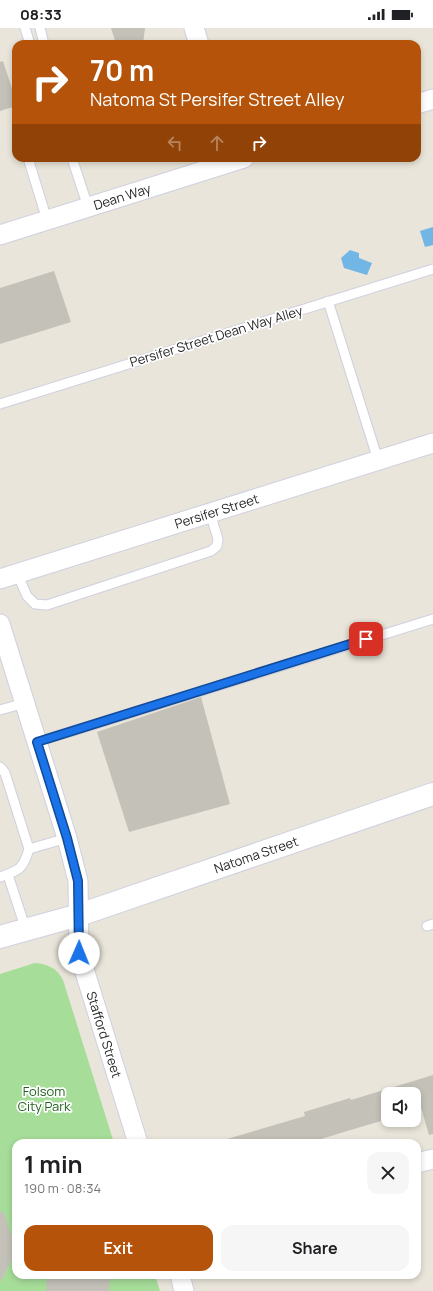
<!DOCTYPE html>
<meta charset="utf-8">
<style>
body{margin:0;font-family:Manrope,sans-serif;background:#f6f6f6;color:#202124;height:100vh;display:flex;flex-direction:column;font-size:15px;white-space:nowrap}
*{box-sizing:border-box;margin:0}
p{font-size:13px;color:#757577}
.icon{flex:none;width:22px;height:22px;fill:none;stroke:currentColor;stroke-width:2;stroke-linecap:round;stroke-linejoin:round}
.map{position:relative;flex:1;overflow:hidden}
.sheet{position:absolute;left:12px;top:1111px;width:409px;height:140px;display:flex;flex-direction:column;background:#fff;border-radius:12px;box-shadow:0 2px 6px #0003}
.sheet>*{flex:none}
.top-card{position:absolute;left:12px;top:12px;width:409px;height:122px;border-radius:12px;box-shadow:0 2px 6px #0003;background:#b45309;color:#fff;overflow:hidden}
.fabs{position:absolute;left:381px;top:1059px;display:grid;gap:8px}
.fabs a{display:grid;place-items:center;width:40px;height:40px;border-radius:8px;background:#fff;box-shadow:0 2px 6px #0003;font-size:20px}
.pin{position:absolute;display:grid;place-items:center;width:34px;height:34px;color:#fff;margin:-17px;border-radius:8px;box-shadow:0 2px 6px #0006}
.me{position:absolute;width:44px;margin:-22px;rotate:1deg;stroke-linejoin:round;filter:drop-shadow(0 0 3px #0008)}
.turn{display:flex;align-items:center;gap:14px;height:84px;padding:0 12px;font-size:18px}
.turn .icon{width:52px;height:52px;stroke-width:2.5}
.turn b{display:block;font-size:28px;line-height:34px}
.lanes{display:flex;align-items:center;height:38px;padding:0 12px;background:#0003;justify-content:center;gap:20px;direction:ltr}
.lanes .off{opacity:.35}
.round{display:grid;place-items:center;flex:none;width:42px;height:42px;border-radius:12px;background:#f6f6f6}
.headline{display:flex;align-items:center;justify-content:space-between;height:68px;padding:0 12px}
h1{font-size:24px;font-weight:700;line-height:30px}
.primary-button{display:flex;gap:8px;margin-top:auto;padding:8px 12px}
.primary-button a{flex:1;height:46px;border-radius:12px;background:#b45309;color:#fff;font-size:16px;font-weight:700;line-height:46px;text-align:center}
.primary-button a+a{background:#f6f6f6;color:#202124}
.status{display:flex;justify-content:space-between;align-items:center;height:28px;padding:0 20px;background:#fff;direction:ltr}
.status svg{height:11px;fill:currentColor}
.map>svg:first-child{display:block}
.green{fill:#a6dd99}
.water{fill:#72b6e6}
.building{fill:#c4c1b9}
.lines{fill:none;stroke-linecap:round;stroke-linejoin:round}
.lane-casing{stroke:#cfd0e0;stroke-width:11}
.street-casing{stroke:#cfd0e0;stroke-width:21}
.secondary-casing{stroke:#cfd0e0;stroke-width:24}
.lane{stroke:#fff;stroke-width:9}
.street{stroke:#fff;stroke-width:19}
.secondary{stroke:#fff;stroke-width:22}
.route-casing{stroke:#114b97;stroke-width:10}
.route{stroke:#1a73e8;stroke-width:7}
.labels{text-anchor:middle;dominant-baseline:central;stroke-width:3.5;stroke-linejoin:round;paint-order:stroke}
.street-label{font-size:13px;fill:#272727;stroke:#fff}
.park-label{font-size:13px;fill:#215f1d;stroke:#fff}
</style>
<div class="status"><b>08:33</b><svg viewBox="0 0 49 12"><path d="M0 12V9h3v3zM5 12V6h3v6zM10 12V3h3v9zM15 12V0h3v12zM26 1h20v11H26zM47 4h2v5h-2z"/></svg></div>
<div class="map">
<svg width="433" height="1263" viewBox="0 0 433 1263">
<rect width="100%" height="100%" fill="#e9e5da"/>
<path class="green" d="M 35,935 C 48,936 57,940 63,952 L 114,1115 L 16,1115 L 16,1247 L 155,1247 L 160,1263 L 0,1263 L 0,946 Z"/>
<g class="water">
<path d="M 433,199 L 433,217 L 425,219 L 420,203 Z"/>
<path d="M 350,222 L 359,225 L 359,230 L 372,235 L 367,247 L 344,240 L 341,230 Z"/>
</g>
<g class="building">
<path d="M 111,0 L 145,0 L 143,16 L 116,16 Z"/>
<path d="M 3,33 L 16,73 L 16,78 L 0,83 L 0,34 Z"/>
<path d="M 54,243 L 71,294 L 0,316 L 0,260 Z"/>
<path d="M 201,669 L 230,776 L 129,804 L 97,704 Z"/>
<path d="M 433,1047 L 433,1106 L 429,1107 L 417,1066 L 388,1066 L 388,1091 L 367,1097 L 308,1115 L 228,1115 L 227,1111 L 305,1088 L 304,1084 L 350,1070 L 351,1072 Z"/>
<path d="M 0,1184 L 4,1184 L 16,1223 L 0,1255 Z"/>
<path d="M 47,1247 L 110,1247 L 109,1263 L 46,1263 Z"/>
</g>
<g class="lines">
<defs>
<g id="lane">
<path d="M 25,0 L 30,16"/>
<path d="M 40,0 L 44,16"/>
<path d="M 28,130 L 47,192"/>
<path d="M 72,130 L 88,179"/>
<path d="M 328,273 L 378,432"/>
<path d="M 0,376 L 433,241"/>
<path d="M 17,545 L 27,568 L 35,576 L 47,577 L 211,523 L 217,518 L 218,511 L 210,485"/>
<path d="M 0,682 L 25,675"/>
<path d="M 37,714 L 433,591"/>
<path d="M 0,739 L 5,745 L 29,821 L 67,810"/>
<path d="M 8,847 L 26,902"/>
<path d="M 0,849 C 20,842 23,841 29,821"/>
<path d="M 427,898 L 433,896"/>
</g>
<g id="street">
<path d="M 194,0 L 199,16"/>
<path d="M 417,76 L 433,71"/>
<path id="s1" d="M 0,207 L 244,130"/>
<path id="s2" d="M 0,551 L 433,415"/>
<path id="s3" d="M 0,596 L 67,810 L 78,853 L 79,925 L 138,1115"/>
<path d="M 417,1135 L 433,1131"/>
<path d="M 180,1247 L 184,1263"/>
</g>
<g id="secondary">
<path id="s4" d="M 0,909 L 79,887 L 433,766"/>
</g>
</defs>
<use href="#lane" class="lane-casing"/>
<use href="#street" class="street-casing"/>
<use href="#secondary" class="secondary-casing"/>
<use href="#lane" class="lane"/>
<use href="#street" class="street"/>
<use href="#secondary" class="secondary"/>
</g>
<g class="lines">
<defs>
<path id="route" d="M 79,925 L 78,853 L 67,810 L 37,714 L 366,611"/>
</defs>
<use href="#route" class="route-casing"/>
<use href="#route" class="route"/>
</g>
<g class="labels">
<g class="street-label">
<text stroke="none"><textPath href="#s1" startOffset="128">Dean Way</textPath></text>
<text transform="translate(216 308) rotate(-17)">Persifer Street Dean Way Alley</text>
<text stroke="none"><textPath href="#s2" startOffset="227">Persifer Street</textPath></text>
<text stroke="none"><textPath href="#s4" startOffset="269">Natoma Street</textPath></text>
<text stroke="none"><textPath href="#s3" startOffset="426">Stafford Street</textPath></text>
</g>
<g class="park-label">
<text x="44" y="1063">Folsom<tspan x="44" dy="15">City Park</tspan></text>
</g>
</g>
</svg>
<div class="fabs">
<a><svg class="icon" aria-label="sound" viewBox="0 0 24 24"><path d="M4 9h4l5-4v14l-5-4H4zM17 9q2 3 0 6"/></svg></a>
</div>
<div class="pin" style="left:366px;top:611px;background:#d93025"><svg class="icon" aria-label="arrive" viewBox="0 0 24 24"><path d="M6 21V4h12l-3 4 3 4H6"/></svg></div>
<svg class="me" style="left:79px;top:925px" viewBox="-20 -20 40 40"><circle r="19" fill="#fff"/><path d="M0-13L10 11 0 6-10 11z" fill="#1a73e8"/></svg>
<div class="top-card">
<div class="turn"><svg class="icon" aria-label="right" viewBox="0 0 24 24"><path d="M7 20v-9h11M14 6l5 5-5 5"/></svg><div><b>70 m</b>Natoma St Persifer Street Alley</div></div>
<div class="lanes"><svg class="icon off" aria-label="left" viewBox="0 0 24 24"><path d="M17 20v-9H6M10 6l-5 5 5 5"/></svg><svg class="icon off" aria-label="ahead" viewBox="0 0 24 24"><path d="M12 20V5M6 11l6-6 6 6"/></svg><svg class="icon" aria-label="right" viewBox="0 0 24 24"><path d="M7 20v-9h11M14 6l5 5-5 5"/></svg></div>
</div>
<section class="sheet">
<div class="headline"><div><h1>1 min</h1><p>190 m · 08:34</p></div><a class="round"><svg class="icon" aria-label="close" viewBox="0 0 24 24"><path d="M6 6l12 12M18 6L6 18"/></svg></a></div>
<div class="primary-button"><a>Exit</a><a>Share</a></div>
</section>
</div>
